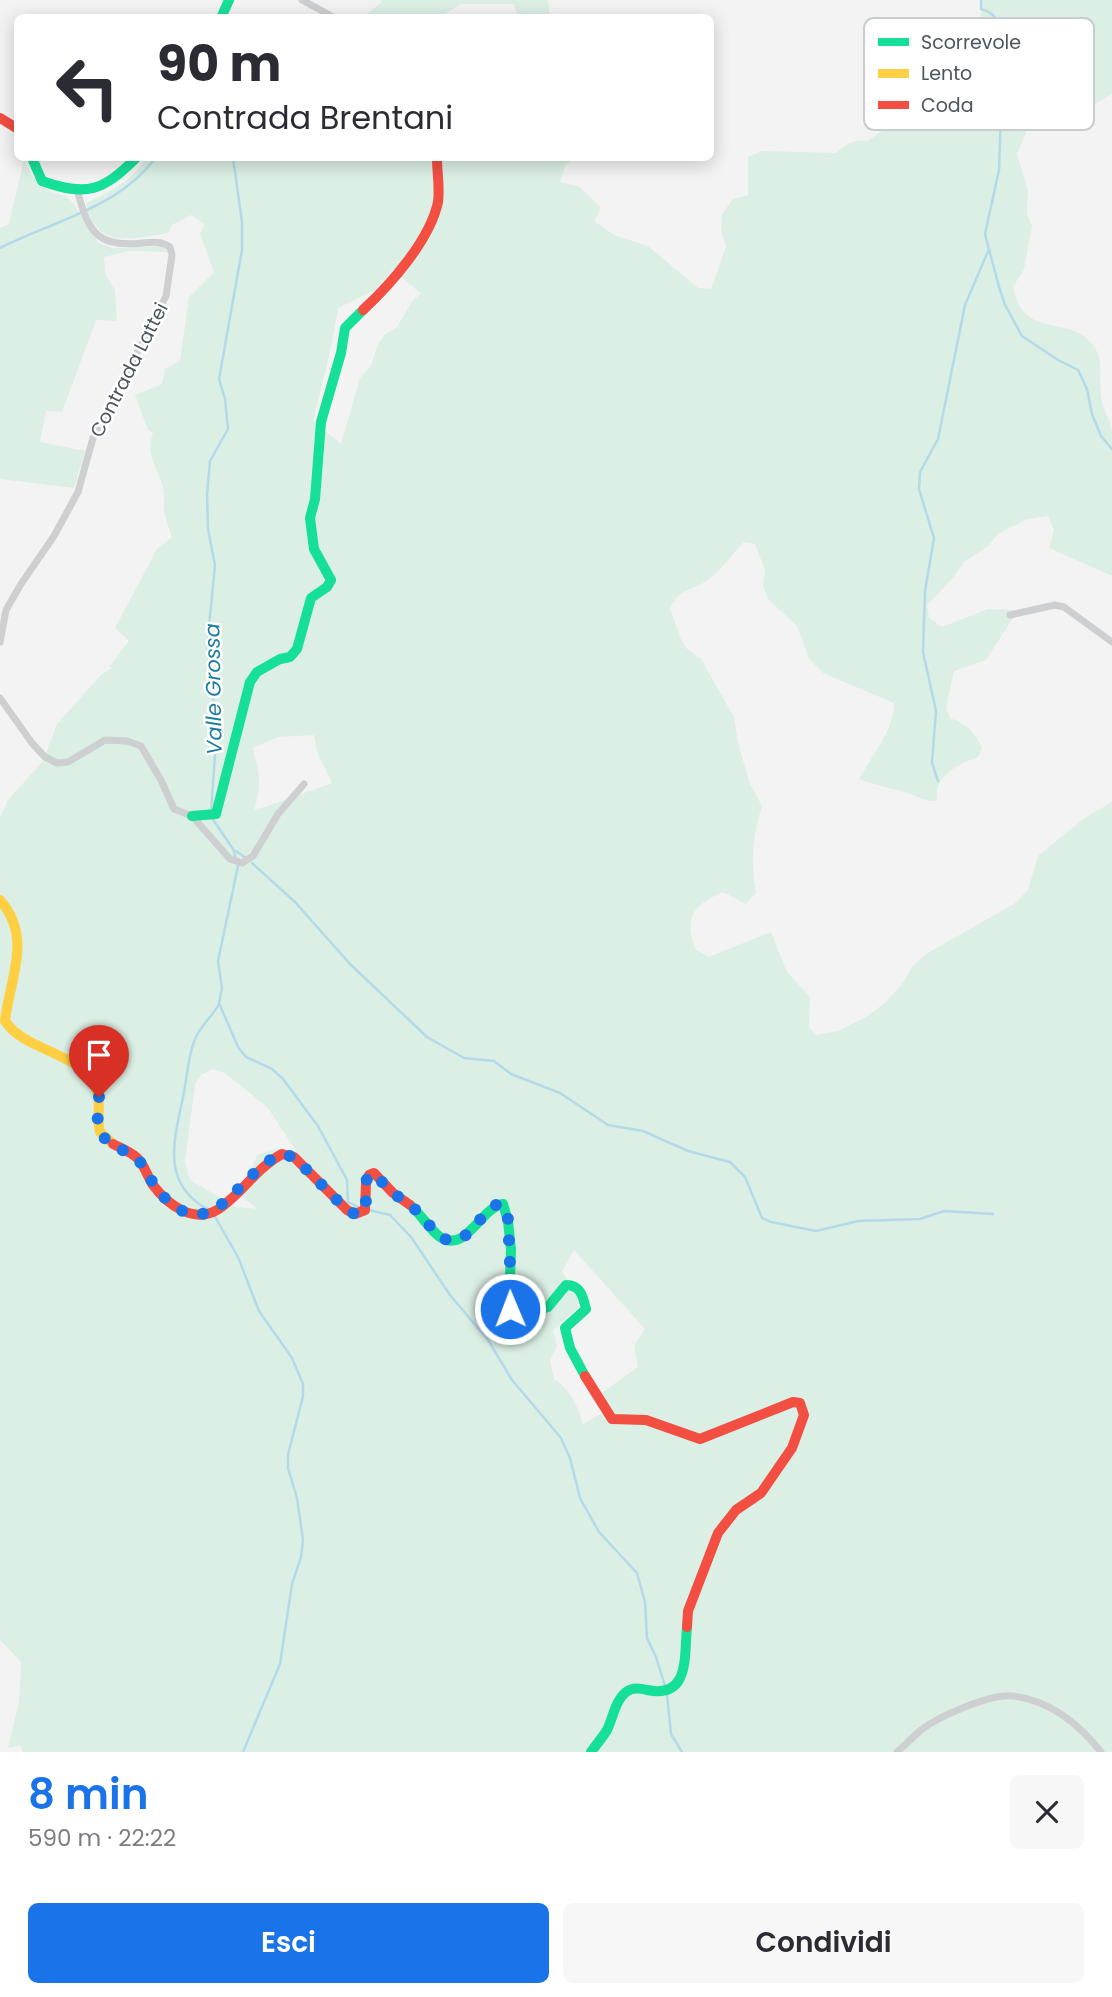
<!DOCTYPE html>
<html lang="it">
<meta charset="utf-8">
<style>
body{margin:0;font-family:Poppins,sans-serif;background:#f7f7f7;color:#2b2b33;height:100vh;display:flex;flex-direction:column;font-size:26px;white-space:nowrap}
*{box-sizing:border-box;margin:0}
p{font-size:23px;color:#7c7c81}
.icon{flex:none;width:38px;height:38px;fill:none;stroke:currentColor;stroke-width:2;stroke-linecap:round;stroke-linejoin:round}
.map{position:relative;height:1752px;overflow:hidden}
.drawer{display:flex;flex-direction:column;background:#fff;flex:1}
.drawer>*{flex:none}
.banner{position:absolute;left:14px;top:14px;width:700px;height:147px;border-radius:10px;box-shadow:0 4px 18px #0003;background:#fff;color:#2b2b33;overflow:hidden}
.pin{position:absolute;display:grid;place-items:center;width:60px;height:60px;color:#fff;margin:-72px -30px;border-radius:50% 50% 50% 0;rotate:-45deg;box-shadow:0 0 7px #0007}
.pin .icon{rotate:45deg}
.me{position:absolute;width:77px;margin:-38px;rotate:359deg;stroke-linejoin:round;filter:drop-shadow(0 0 5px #0008)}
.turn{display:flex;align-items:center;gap:24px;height:147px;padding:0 28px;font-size:32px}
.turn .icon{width:91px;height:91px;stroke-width:2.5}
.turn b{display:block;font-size:49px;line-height:60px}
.round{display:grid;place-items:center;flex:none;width:74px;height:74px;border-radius:10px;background:#f7f7f7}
.summary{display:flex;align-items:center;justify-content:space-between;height:119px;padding:0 28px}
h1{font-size:42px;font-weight:600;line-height:52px;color:#1a73e8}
.primary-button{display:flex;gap:14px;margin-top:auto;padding:14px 28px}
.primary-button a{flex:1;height:80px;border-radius:10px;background:#1a73e8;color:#fff;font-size:28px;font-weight:600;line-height:80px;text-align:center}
.primary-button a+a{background:#f7f7f7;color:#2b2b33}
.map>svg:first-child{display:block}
.green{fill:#dbefe4;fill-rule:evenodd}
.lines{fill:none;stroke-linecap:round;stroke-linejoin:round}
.stream{stroke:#b4dae9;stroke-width:2.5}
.street{stroke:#cdcfd1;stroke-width:7}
.fast{stroke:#16e098;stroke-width:10}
.slow{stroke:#ffcf43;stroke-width:10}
.jam{stroke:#f24e42;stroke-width:10}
.route{stroke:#1a73e8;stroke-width:12;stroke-dasharray:0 21.6}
.labels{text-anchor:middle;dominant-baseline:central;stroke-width:5;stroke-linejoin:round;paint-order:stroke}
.street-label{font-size:19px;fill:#4c545e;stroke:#fff}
.water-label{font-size:21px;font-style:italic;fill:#1b7da2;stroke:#fff}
.key{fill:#fff;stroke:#c9cccf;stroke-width:2}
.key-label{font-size:19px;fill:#4c545e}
</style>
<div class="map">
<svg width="1112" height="1752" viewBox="0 0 1112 1752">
<rect width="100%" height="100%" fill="#f4f3f3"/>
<g class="green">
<path d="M 380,0 L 548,0 L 550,17 L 518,17 L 514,4 L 461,4 L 439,17 L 363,17 L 382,2 Z"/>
<path d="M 982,0 L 1112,0 L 1112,94 L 1095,104 L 1086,91 L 1078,89 L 1063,95 L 1054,110 L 1030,123 L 1017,154 L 1028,191 L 1027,214 L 1032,226 L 1024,269 L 1013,287 C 1025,342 1070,313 1093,345 C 1105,361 1098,378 1101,396 C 1102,408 1111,420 1112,432 C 1112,479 1112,529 1112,576 L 1049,548 L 1054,530 L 1048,516 L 1027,519 L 998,534 L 988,546 L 964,562 L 953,578 L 927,605 L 929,618 L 942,627 L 988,609 L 1018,610 L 986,660 L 954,671 L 946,708 L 950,718 C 967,724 974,732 982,747 L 978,757 C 958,764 933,776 937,801 C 925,801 921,798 910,794 C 893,788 876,786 859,779 C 869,761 897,723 894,703 L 823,673 L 809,659 L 797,626 L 768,599 L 763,586 L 765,570 L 755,544 L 744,542 C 732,554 723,568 709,579 C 692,593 683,584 670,608 L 681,639 L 686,648 L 701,659 L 734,717 L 738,743 L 750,784 L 762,806 C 753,834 750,864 756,893 L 746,904 L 723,892 C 693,905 683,918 696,950 L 709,957 L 771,932 L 787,972 L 810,997 L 809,1027 L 816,1035 L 838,1031 L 868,1016 L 886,1002 L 902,984 L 912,967 L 926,954 L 1014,904 L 1028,890 L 1038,856 L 1083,819 L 1112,802 L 1112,1752 L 23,1752 L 20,1745 L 8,1748 L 19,1702 L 21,1662 L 0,1640 L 0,818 L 8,800 L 43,761 L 57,724 L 101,675 L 113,667 L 109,667 L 129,641 L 115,628 L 157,549 L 172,537 C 169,528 165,518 164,509 C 163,504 165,498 164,492 C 160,470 144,457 153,433 L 148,430 L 135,395 L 162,384 L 165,369 L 180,361 L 189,297 L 214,272 L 200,234 L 205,224 L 191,215 L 172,225 L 168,233 C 131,239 96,250 86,203 C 110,192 132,180 147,158 L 574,158 L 565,166 L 560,182 L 580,187 L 601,208 L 594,221 L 614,235 L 648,246 L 698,288 L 711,289 L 726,247 L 721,229 L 722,214 L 733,199 L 748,195 L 748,157 L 762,151 L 836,153 C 846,144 854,139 867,141 L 902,118 L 918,119 L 950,108 L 969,90 L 976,62 ZM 393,269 L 421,294 L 413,300 L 397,327 L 384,335 L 377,346 L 371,366 L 360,378 L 341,444 L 313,421 C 323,383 332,346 338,308 L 375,290 ZM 314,735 L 318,755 L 332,783 L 254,811 C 262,781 260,778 253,748 L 278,737 ZM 213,1069 L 225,1073 L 268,1108 L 296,1151 L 274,1149 L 257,1155 C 252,1170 242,1180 239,1195 L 258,1209 L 236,1207 L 190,1180 L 185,1163 L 195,1084 L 201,1075 ZM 574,1250 L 645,1329 L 634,1346 L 638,1367 L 603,1392 L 608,1410 L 583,1424 C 577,1404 571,1391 554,1379 L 550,1360 L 557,1346 L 553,1330 L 578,1308 L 577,1294 L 562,1271 Z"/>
<path d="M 24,160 L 32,176 L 49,191 L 67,197 L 74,204 L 98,243 L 113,248 L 163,246 L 169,252 L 129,251 L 104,257 L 105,273 L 115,290 L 117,321 L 96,320 L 62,412 L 46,411 L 40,442 L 85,451 L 74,488 L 0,479 L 0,228 L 9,224 Z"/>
</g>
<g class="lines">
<g class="stream">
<path d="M 981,0 L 981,9 C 1012,18 994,45 985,65 L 990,79 L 985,100 L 1000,109 L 1001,113 L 999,170 L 985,234 L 999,287 L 1005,305 L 1022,336 L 1058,360 L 1078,370 L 1087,389 L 1092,414 L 1101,436 L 1112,449"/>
<path d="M 0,248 C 53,221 119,208 155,158"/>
<path d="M 938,781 L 932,763 L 936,711 L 923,652 L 925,591 L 934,538 L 919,489 L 920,472 L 938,439 L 965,305 L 989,249"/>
<path d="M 211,812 L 217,727 L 207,647 L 215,565 L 208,529 L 207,495 L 210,461 L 228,429 L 225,399 L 219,379 L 242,250 L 242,222 L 233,158"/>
<path d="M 212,818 L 233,849 L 238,866 L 218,961 L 222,988 L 219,1003 L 238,1047 L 246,1057 L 272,1069 L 283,1079 L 318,1126 L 347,1180 L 348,1202 L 360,1208"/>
<path d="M 236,851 L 247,859"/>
<path d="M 252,863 L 295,902 L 350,964 L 427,1037 L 464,1058 L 494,1061 L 511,1074 L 560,1093 L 608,1125 L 643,1131 L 688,1151 L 730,1162 L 745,1177 L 762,1218 L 771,1222 L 816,1231 L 858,1221 L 920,1219 L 944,1211 L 993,1214"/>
<path d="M 209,1210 C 162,1185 173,1144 182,1102 C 187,1082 187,1058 195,1039 C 200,1026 213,1016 219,1004"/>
<path d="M 369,1210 L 390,1215 L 411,1237 L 450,1295 L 488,1340 L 512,1380 L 561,1438 L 570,1458 L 580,1498 L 599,1532 L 637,1573 L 645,1602 L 647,1638 L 656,1657 L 666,1689"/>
<path d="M 214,1215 L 238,1257 L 259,1311 L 292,1358 L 303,1384 L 303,1396 L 288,1455 L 288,1468 L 297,1498 L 303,1540 L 301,1557 L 292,1584 L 280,1664 L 243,1752"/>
<path d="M 667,1695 L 671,1734 L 682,1752"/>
</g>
<g class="street">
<path d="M 302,0 L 335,18"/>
<path d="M 1010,615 L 1055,605 L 1064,607 L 1112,642"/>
<path d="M 0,642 L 6,610 L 21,584 L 54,536 L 78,492 L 93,438 L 166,296 L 172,255 L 170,247 C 161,241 154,242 143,243 C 99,248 89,234 78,193"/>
<path d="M 0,698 L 32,743 L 45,757 L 57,763 L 68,762 L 105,740 L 127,741 L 141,746 L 161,780 L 174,809 L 192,816 L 230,859 L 242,863 L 253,856 L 278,814 L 304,784"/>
<path d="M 897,1752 C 905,1745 913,1737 921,1730 C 939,1716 990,1694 1012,1696 C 1048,1699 1079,1724 1101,1752"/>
</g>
<g class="fast">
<path d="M 221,18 L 229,0"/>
<path d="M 32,158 L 42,181 C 87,197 103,191 136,158"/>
<path d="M 192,816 L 216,814 L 250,682 L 257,672 L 280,659 L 290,657 L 297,649 L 311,598 L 327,587 L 331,580 L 314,549 L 310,518 L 315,499 L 321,422 L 341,353 L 345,328 L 363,310"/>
<path d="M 410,1205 C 421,1214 429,1229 440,1237 C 466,1254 481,1207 503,1204 L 508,1221 L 511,1250 L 510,1278 L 505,1294 L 510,1307 L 520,1316 L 548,1307 L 566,1285 C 581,1285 583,1297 586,1309 L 565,1328 L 570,1348 L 585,1376"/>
<path d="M 591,1752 C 596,1745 602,1738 607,1730 C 613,1718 615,1701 626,1692 C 632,1687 640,1688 647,1690 C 690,1699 684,1657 687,1627"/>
</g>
<path class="slow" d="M 0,900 C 33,938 10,977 5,1021 C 25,1052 82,1052 96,1088 C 102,1102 96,1118 100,1132 L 113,1144"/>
<g class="jam">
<path d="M 0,118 L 18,129"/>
<path d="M 363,310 C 391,284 430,240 438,202 C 440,189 437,172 437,158"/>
<path d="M 113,1144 C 122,1149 133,1152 140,1161 C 145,1168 148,1177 153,1185 C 167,1204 193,1224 217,1210 C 241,1195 256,1168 282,1154 L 294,1157 L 347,1210 L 355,1214 L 365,1210 L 366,1183 L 369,1175 L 374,1173 L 393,1193 L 410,1205"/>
<path d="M 585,1376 L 612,1419 L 646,1420 L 700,1439 L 793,1402 L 800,1403 L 804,1415 L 792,1448 L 761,1493 L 736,1510 L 718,1533 L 688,1611 L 687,1627"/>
</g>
</g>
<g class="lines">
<path class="route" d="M 99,1097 C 99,1106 96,1120 99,1129 C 104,1146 130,1150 140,1162 C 149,1171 151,1184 160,1193 C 214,1252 236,1172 282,1154 L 294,1157 L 347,1210 L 355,1214 L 365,1210 C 368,1198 362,1185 369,1175 L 374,1174 L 393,1193 L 413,1207 L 440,1237 L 450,1241 L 464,1237 L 488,1211 L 495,1205 L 503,1205 L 508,1219 L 510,1265 L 510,1280 L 505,1293 L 510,1309"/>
</g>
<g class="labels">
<g class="street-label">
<text transform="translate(129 370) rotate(-63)">Contrada Lattei</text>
</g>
<g class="water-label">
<text transform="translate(213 689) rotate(-91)">Valle Grossa</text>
</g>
</g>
<rect x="864" y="18" width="230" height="112" rx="10" class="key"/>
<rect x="878" y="38" width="31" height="8" fill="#16e098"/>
<rect x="878" y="69" width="31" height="9" fill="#ffcf43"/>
<rect x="878" y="101" width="31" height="8" fill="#f24e42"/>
<g class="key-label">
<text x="921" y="49">Scorrevole</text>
<text x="921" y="80">Lento</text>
<text x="921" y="112">Coda</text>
</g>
</svg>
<div class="pin" style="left:99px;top:1097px;background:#d93025"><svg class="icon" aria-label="arrive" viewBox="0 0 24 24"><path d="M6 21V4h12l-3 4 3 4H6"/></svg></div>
<svg class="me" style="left:510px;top:1309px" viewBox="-20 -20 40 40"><circle r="17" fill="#1a73e8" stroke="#fff" stroke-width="3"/><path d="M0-11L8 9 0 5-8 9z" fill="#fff"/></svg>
<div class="banner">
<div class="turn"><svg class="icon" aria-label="left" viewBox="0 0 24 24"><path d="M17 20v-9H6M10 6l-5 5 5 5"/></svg><div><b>90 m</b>Contrada Brentani</div></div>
</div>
</div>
<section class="drawer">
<div class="summary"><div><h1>8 min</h1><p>590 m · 22:22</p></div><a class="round"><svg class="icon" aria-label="close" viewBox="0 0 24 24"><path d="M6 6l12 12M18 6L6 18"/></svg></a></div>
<div class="primary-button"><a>Esci</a><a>Condividi</a></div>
</section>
